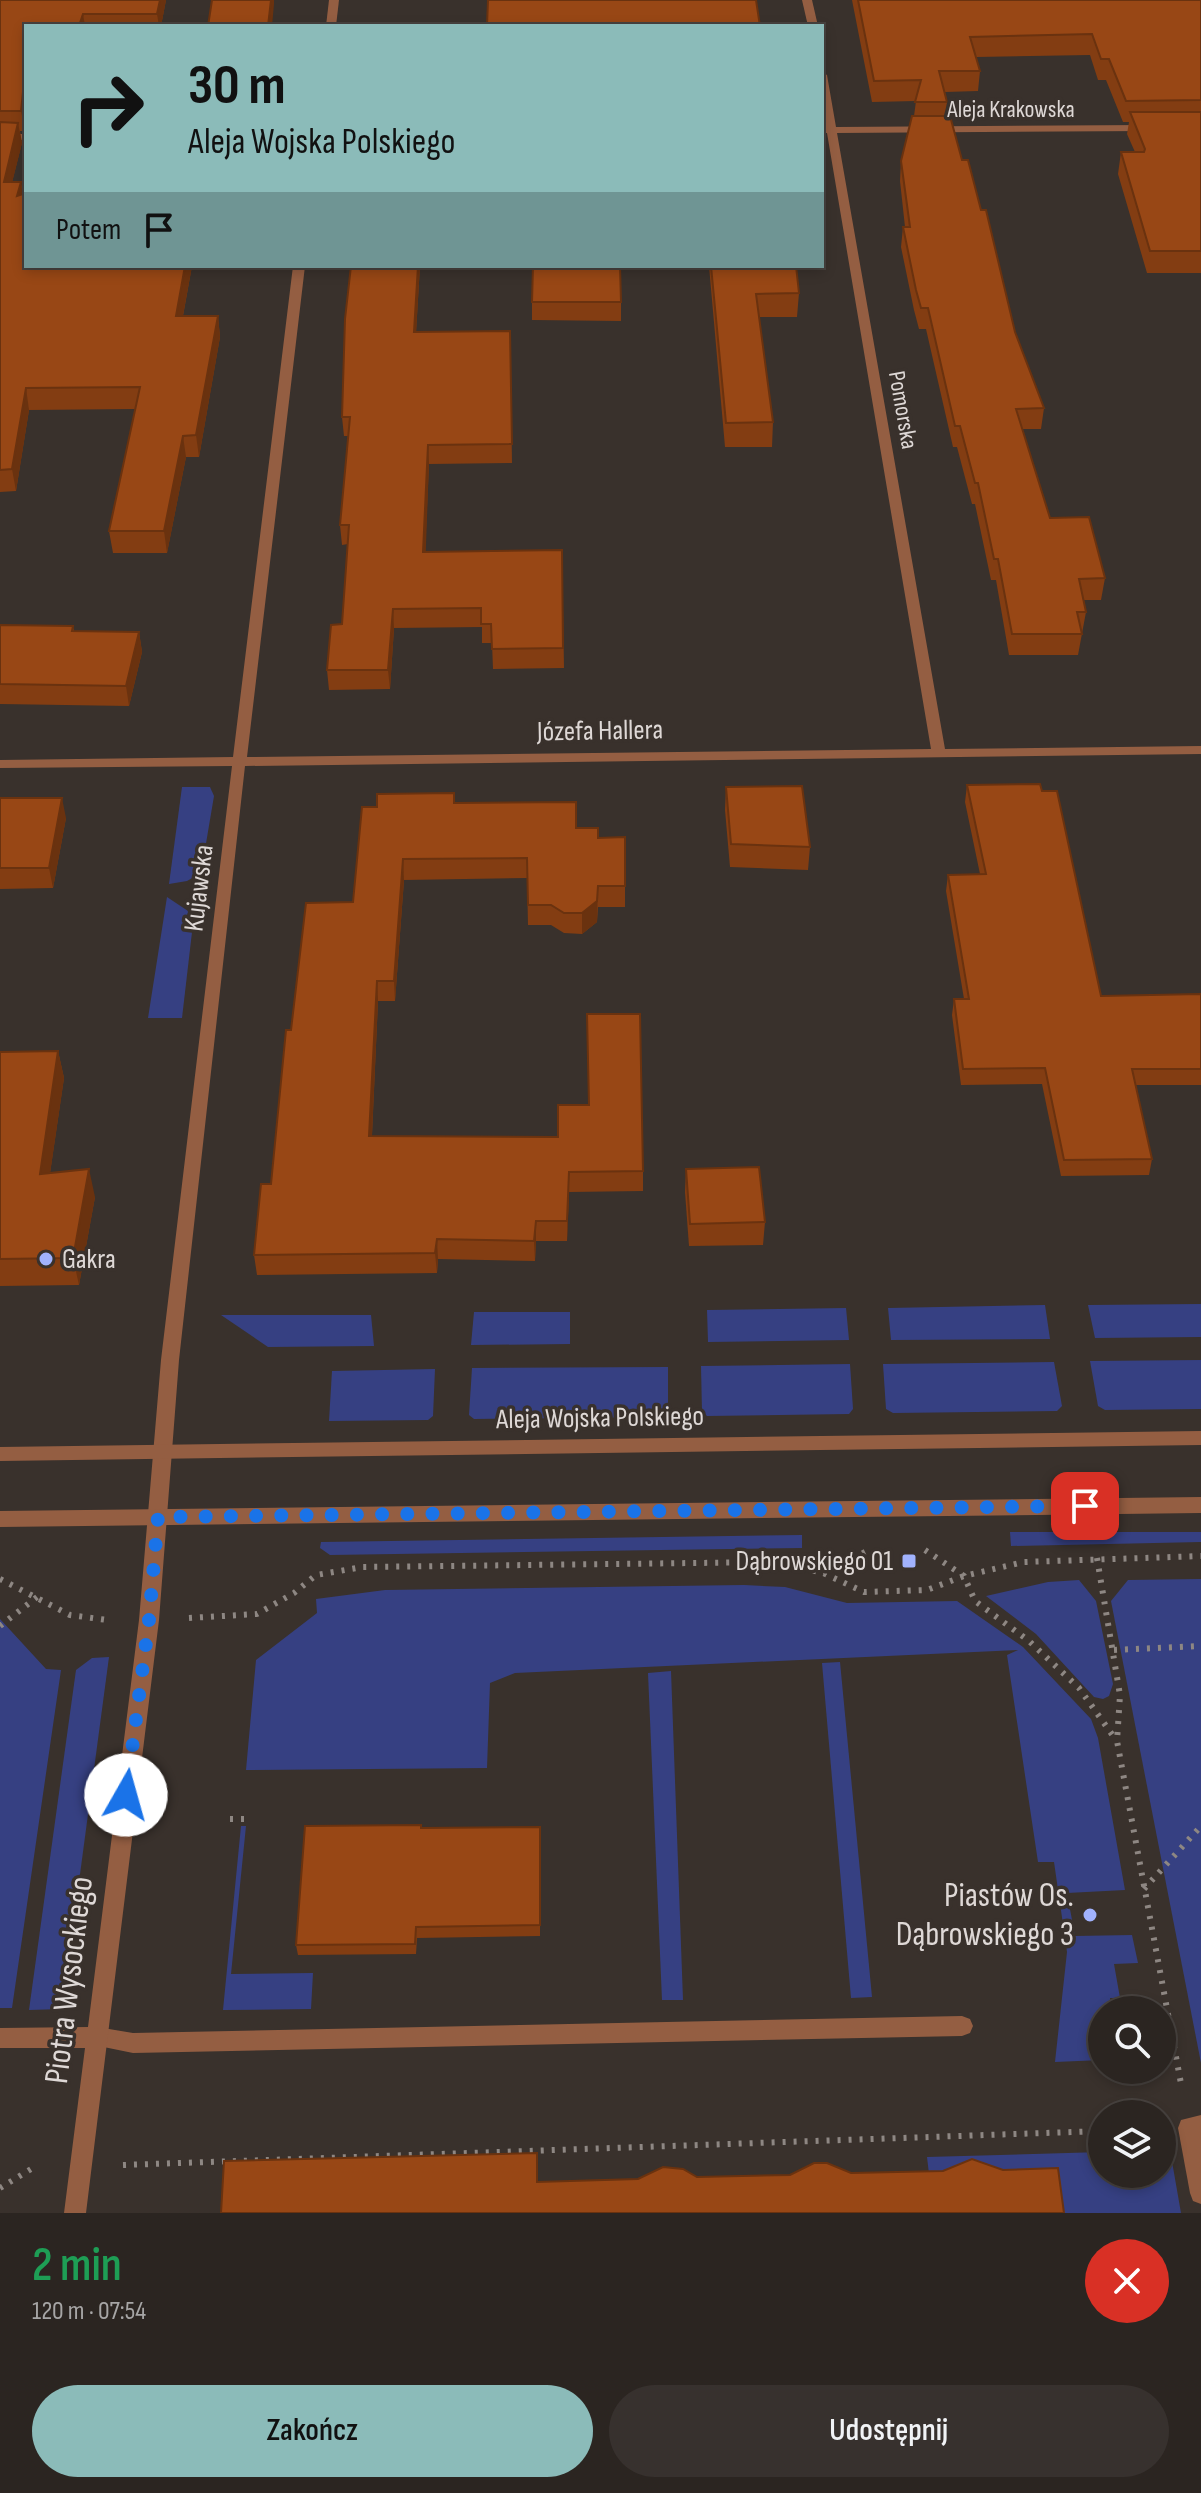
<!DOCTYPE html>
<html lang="pl">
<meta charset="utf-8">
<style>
body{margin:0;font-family:"Sofia Sans Condensed",sans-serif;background:#37312e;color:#f1f3f6;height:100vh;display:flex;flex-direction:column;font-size:30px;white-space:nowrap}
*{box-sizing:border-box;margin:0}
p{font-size:26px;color:#a6a5a5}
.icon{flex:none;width:44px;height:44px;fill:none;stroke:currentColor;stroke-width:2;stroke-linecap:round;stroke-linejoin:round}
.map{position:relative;height:2213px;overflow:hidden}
.details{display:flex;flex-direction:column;background:#2b2521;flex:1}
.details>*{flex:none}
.guide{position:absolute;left:24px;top:24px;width:800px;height:244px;border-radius:0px;box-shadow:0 4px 12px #0003,0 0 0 2px #47423f;background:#8bbbb9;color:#111;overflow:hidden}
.buttons{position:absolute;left:1088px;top:1996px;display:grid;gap:16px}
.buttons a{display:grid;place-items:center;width:88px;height:88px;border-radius:50%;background:#2b2521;box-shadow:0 4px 12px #0003,0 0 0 2px #47423f;font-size:40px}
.pin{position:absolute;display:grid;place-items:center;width:68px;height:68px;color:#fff;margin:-34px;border-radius:16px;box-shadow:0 4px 12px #0006}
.me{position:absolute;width:88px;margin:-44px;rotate:7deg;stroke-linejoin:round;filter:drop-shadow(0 0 6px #0008)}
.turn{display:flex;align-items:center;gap:28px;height:168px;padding:0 32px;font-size:36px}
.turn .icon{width:104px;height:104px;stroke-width:2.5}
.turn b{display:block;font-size:56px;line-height:68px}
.then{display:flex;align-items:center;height:76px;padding:0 32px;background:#0003;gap:16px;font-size:30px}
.round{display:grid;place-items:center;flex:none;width:84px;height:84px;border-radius:42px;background:#37312e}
.overview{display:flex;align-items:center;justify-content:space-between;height:136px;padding:0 32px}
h1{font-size:48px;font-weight:600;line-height:60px;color:#1e9e55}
.cta{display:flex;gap:16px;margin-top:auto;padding:16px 32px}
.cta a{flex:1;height:92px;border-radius:48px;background:#8bbbb9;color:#111;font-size:32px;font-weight:600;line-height:92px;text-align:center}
.cta a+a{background:#37312e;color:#f1f3f6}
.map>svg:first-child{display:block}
.green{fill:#364082}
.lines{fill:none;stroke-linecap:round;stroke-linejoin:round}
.path{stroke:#8e8783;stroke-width:6;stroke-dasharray:3 8;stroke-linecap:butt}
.service{fill:#945e42;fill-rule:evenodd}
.minor{fill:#945e42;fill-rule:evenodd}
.tertiary{fill:#945e42;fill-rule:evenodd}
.wall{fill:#833d12}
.shaded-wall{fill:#6a320f}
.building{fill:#984715;stroke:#6a320f;stroke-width:2}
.route{stroke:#1a73e8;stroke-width:14;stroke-dasharray:0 25.2}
.poi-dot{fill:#a1b2fd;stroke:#39312c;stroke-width:3}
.labels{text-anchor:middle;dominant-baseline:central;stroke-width:7;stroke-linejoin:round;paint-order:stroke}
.far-street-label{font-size:24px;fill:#ded8d6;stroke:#39312c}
.street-label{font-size:28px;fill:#ded8d6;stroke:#39312c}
.poi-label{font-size:28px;fill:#ded8d6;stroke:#39312c;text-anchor:start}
.near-poi-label{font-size:34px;fill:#ded8d6;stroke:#39312c;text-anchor:end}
.near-street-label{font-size:34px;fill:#ded8d6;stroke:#39312c}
</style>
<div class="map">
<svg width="1201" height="2213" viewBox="0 0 1201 2213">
<rect width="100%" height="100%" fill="#39312c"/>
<g class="green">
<path d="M 182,787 L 210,787 L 214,796 L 201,873 L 187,881 L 169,884 Z"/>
<path d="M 167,897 L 194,915 L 182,1018 L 148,1018 Z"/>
<path d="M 1201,1304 L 1201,1337 L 1095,1338 L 1088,1305 Z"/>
<path d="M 1045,1305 L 1050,1339 L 891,1340 L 888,1308 Z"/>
<path d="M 846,1308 L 849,1340 L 708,1342 L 707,1310 Z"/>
<path d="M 474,1312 L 570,1312 L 570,1344 L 471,1345 Z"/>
<path d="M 221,1315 L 371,1315 L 374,1346 L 268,1347 Z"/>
<path d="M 1201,1360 L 1201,1409 L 1105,1410 L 1098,1406 L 1090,1361 Z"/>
<path d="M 1054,1362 L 1062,1406 L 1057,1411 L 893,1413 L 886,1409 L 883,1364 Z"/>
<path d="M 850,1364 L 853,1409 L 849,1414 L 707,1416 L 702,1412 L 701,1366 Z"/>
<path d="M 668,1367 L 668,1412 L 662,1417 L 474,1419 L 469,1415 L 472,1368 Z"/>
<path d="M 435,1369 L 433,1416 L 428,1420 L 329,1421 L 332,1371 Z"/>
<path d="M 1010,1532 L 1201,1532 L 1201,1542 L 1011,1546 Z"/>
<path d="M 802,1535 L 802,1548 L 330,1555 L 320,1548 L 321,1542 Z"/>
<path d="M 1201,1579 L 1201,2063 L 1111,1601 L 1128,1580 Z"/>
<path d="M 1079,1580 L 1096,1601 L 1113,1684 L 1109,1696 L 1103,1699 L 1094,1697 L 1036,1634 L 986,1596 L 1048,1582 Z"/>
<path d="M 744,1585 L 785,1587 L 847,1603 L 957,1601 L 1023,1647 L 1091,1719 L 1098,1738 L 1125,1890 L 1067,1893 L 1075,1936 L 1132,1935 L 1138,1963 L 1114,1964 L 1120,1998 L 1110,1998 L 1111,2010 L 1102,2010 L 1102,2060 L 1055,2062 L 1067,1952 L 1054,1862 L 1038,1862 L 1007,1655 L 1018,1650 L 515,1673 L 490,1683 L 487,1768 L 246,1770 L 256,1660 L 317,1613 L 316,1599 L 385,1590 Z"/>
<path d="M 0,1619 L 46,1669 L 61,1670 L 12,2008 L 0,2008 Z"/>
<path d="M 109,1657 L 62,2009 L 29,2010 L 76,1670 L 92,1658 Z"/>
<path d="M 840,1662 L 872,1997 L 851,1998 L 822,1663 Z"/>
<path d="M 671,1671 L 683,2000 L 662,2000 L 648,1673 Z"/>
<path d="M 241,1826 L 246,1826 L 231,1974 L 313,1973 L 311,2009 L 223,2010 Z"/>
<path d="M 1170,2150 L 1181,2213 L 1064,2213 L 929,2174 L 927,2157 L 1102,2152 L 1102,2174 L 1162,2174 L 1162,2151 Z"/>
</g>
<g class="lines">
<g class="path">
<path d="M 925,1550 L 964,1576 L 975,1601 L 1029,1641 L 1079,1688 L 1116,1740"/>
<path d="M 1097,1558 L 1120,1695 L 1117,1741 L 1182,2089"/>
<path d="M 823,1573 L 867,1551"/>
<path d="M 0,1579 L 70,1615 L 107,1620"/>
<path d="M 189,1618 L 257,1614 L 294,1593 L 316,1575 L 363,1567 L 777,1562 L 823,1573 L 864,1592 L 927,1590 L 964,1576 L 1024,1562 L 1201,1556"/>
<path d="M 0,1626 L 37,1597"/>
<path d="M 1114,1650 L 1201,1646"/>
<path d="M 230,1819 L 247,1819"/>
<path d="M 1144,1889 L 1201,1826"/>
<path d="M 123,2165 L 1102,2131"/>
<path d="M 0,2188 L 36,2166"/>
</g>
<path class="service" d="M 962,2016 L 970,2019 L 973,2026 L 970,2033 L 962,2036 L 133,2053 L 89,2044 L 86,2037 L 89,2030 L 97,2027 L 133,2033 Z"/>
<g class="minor">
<path d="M 329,0 L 339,0 L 336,26 L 326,26 Z"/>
<path d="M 802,0 L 812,0 L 818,26 L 808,26 Z"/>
<path d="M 822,72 L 827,75 L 836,127 L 1147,125 L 1152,128 L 1147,131 L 837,133 L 945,749 L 1201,746 L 1201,754 L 245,766 L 179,1360 L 159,1620 L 86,2213 L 64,2213 L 85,2048 L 0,2048 L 0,2028 L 88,2027 L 139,1620 L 161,1360 L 232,766 L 0,768 L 0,760 L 233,757 L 293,266 L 305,266 L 247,757 L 931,749 L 827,133 L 822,133 L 822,127 L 826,127 L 822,104 Z"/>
<rect x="0" y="134" width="26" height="6"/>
<path d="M 1201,2115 L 1201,2204 L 1193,2201 L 1190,2193 L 1178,2128 L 1181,2120 Z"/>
</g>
<g class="tertiary">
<path d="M 1201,1431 L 1201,1445 L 0,1461 L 0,1447 Z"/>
<path d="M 1201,1497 L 1201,1513 L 0,1527 L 0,1511 Z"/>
</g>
</g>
<g class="wall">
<path d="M 0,0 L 166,0 L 161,26 L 26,26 L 26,112 L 25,131 L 20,131 L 22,143 L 12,182 L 21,182 L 23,194 L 192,266 L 183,316 L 218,316 L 220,337 L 199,457 L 186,457 L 167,553 L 113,553 L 109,531 L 135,409 L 29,410 L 16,491 L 0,492 Z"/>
<path d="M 852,0 L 1201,0 L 1201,273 L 1147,273 L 1118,174 L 1121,152 L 1135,152 L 1127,134 L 1129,122 L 1123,122 L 1106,80 L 1098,80 L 1090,55 L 976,57 L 980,71 L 978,91 L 945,92 L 947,102 L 946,116 L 981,210 L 1015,332 L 1044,408 L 1041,429 L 1022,429 L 1050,518 L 1105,578 L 1101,600 L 1084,600 L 1086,612 L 1078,655 L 1009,655 L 996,580 L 991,580 L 975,504 L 972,504 L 957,447 L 953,447 L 926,329 L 919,329 L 914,310 L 901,247 L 903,227 L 905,227 L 900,181 L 901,161 L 914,116 L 916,101 L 872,102 Z"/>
<path d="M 351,266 L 420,266 L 416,332 L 510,331 L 512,463 L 429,464 L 425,552 L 562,550 L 564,668 L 493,669 L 492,643 L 482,643 L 482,627 L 394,628 L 390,689 L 329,690 L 327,670 L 342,624 L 348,544 L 342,545 L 340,525 L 348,436 L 344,436 L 342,417 Z"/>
<path d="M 709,266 L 799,293 L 797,317 L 759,317 L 773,422 L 772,447 L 725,447 Z"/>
<path d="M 532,302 L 621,302 L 621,321 L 532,320 Z"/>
<path d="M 0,625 L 73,626 L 74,631 L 139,632 L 142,652 L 129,706 L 0,704 Z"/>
<path d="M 967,785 L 1101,996 L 1201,994 L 1201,1085 L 1136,1085 L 1152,1159 L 1149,1175 L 1061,1176 L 1042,1084 L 961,1085 L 952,1015 L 954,999 L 964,999 L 946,891 L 948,875 L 980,874 L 965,802 Z"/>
<path d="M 726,787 L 810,847 L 808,870 L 730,867 L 725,810 Z"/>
<path d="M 0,798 L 66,818 L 53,888 L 0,889 Z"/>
<path d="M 455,803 L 576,828 L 598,838 L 625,837 L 625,907 L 598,907 L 597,922 L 582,934 L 564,933 L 551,925 L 528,925 L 527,878 L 404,880 L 395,1001 L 378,1001 L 372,1136 L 643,1171 L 643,1191 L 569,1192 L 567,1241 L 536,1241 L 535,1261 L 438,1259 L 437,1273 L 257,1275 L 254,1255 L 271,1184 L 291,1030 L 353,902 L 377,807 Z"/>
<path d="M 58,1051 L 64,1078 L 50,1173 L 95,1197 L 79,1285 L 0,1286 L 0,1052 Z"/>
<path d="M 686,1169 L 765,1222 L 763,1245 L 689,1246 L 685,1192 Z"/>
<path d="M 540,1827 L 540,1936 L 417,1938 L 416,1954 L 298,1955 L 296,1945 L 421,1828 Z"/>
</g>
<g class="shaded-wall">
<path d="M 160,0 L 166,0 L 161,26 L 159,26 L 157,14 Z"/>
<path d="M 271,0 L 274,0 L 274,4 L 272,26 L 268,26 Z"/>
<path d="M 83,14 L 85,26 L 79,26 Z"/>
<path d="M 23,92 L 26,112 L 25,131 L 21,111 Z"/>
<path d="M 18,123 L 22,143 L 7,203 L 4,182 Z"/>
<path d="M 21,182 L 24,203 L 17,196 Z"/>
<path d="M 185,266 L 192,266 L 179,337 L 176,316 Z"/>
<path d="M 418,266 L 420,266 L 415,351 L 414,332 Z"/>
<path d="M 218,316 L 220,337 L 199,457 L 196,435 Z"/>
<path d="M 26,388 L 29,410 L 16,491 L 12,469 Z"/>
<path d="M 183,436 L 186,457 L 167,553 L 164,531 Z"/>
<path d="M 428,445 L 429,464 L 425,572 L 423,552 Z"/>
<path d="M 393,609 L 394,628 L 390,689 L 388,670 Z"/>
<path d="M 139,632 L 142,652 L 129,706 L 126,686 Z"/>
<path d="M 62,798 L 66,818 L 53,888 L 49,868 Z"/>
<path d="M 403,859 L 404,880 L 395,1001 L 394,981 Z"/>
<path d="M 598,886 L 597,922 L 582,934 L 582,913 Z"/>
<path d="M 377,981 L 378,1001 L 371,1156 L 369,1136 Z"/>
<path d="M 58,1051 L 64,1078 L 46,1201 L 40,1174 Z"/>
<path d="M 89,1169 L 95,1197 L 79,1285 L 73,1258 Z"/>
<path d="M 569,1172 L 569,1192 L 567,1241 L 567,1221 Z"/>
<path d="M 536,1221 L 536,1241 L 535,1261 L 534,1241 Z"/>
<path d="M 437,1239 L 438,1259 L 437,1273 L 435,1253 Z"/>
</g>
<g class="building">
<path d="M 0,0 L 160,0 L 157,14 L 83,14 L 79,26 L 26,26 L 26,92 L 23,92 L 21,111 L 0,111 Z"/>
<path d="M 212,0 L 271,0 L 268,26 L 208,26 Z"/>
<path d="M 488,0 L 756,0 L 760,26 L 487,26 Z"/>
<path d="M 858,0 L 1201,0 L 1201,100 L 1126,101 L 1109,59 L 1101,59 L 1092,34 L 970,37 L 980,71 L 939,71 L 947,102 L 915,102 L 921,80 L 874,81 Z"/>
<path d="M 1130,112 L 1201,112 L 1201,251 L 1150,251 L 1121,152 L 1144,152 L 1145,149 Z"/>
<path d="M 912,116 L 950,116 L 962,160 L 968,160 L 981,210 L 986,210 L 1015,332 L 1044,408 L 1016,409 L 1050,518 L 1089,517 L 1105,578 L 1079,579 L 1086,612 L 1077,612 L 1082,634 L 1012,634 L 998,559 L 994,559 L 978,483 L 975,483 L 960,426 L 955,426 L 928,308 L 921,308 L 916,290 L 903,227 L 910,227 L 901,161 Z"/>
<path d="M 0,122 L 18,123 L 4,182 L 21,182 L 17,196 L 26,193 L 26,266 L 185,266 L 176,316 L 218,316 L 196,435 L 183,436 L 164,531 L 109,531 L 140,387 L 26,388 L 12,469 L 0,470 Z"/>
<path d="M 351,266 L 418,266 L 414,332 L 510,331 L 512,444 L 428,445 L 423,552 L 562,550 L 563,648 L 492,649 L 491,624 L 481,624 L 481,608 L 393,609 L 388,670 L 327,670 L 331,625 L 342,624 L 349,525 L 340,525 L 350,417 L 342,417 L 345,319 Z"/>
<path d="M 533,266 L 620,266 L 621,302 L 532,302 Z"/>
<path d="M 711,266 L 796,266 L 799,293 L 756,294 L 773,422 L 726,423 Z"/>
<path d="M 0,625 L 73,626 L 72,631 L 139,632 L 126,686 L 0,684 Z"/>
<path d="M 1040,784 L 1042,791 L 1057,791 L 1101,996 L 1201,994 L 1201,1069 L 1132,1069 L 1152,1159 L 1064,1160 L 1045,1068 L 963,1069 L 954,999 L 969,999 L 948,875 L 986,874 L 967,785 Z"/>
<path d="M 802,786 L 810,847 L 731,844 L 726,787 Z"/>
<path d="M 454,793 L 454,803 L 576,802 L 576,828 L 598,828 L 598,838 L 625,837 L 625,886 L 598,886 L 597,901 L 582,913 L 564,913 L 551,905 L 528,905 L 527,858 L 403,859 L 394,981 L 377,981 L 369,1136 L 558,1137 L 558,1105 L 589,1105 L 587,1014 L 640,1014 L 643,1171 L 569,1172 L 567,1221 L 536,1221 L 534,1241 L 437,1239 L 435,1253 L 254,1255 L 261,1184 L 271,1184 L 286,1030 L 291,1030 L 306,903 L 353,902 L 362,807 L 377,807 L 377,794 Z"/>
<path d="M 0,798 L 62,798 L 49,868 L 0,868 Z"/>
<path d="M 58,1051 L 40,1174 L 89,1169 L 73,1258 L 0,1259 L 0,1052 Z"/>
<path d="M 759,1167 L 765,1222 L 690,1224 L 686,1169 Z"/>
<path d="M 421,1825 L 421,1828 L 540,1827 L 540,1925 L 416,1927 L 415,1944 L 296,1945 L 305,1826 Z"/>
<path d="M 537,2153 L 537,2182 L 638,2179 L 663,2167 L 683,2169 L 697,2177 L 790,2175 L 814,2163 L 827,2163 L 851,2173 L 943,2171 L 972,2159 L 1003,2170 L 1058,2168 L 1064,2213 L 221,2213 L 224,2161 Z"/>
</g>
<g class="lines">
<path class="route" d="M 126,1795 L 149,1620 L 158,1517 L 1085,1506"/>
</g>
<g class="poi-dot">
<circle cx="46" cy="1259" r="8"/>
<rect x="901" y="1553" width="16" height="16" rx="4"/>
<circle cx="1090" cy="1915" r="8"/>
</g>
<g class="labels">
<g class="far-street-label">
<text x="1011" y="109">Aleja Krakowska</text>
<text transform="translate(903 410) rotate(80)">Pomorska</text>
</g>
<g class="street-label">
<text transform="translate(600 731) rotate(-1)">Józefa Hallera</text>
<text transform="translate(199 888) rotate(-83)">Kujawska</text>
<text transform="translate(600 1418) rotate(-1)">Aleja Wojska Polskiego</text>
</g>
<g class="poi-label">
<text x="62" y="1259">Gakra</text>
<text x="893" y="1561" text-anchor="end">Dąbrowskiego 01</text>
</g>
<g class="near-poi-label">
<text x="1074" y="1895">Piastów Os.<tspan x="1074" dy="39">Dąbrowskiego 3</tspan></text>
</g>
<g class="near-street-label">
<text transform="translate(69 1980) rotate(-83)">Piotra Wysockiego</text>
</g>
</g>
</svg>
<div class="buttons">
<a><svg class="icon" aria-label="search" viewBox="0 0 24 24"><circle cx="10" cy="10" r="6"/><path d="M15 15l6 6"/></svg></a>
<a><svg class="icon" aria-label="layers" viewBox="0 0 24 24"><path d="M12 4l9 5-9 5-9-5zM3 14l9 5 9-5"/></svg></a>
</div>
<div class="pin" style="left:1085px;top:1506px;background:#d93025"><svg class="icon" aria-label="arrive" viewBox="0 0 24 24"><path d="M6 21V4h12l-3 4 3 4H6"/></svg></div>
<svg class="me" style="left:126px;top:1795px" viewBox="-20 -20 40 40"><circle r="19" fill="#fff"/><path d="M0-13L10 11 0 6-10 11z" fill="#1a73e8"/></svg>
<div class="guide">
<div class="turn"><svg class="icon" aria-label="right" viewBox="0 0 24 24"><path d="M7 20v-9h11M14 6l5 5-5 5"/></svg><div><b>30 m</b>Aleja Wojska Polskiego</div></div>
<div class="then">Potem<svg class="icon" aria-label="arrive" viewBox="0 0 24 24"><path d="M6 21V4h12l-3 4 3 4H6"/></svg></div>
</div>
</div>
<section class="details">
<div class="overview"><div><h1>2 min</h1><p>120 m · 07:54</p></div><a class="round" style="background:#d93025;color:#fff"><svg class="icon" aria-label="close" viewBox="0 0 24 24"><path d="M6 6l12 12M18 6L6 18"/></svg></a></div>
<div class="cta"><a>Zakończ</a><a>Udostępnij</a></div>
</section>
